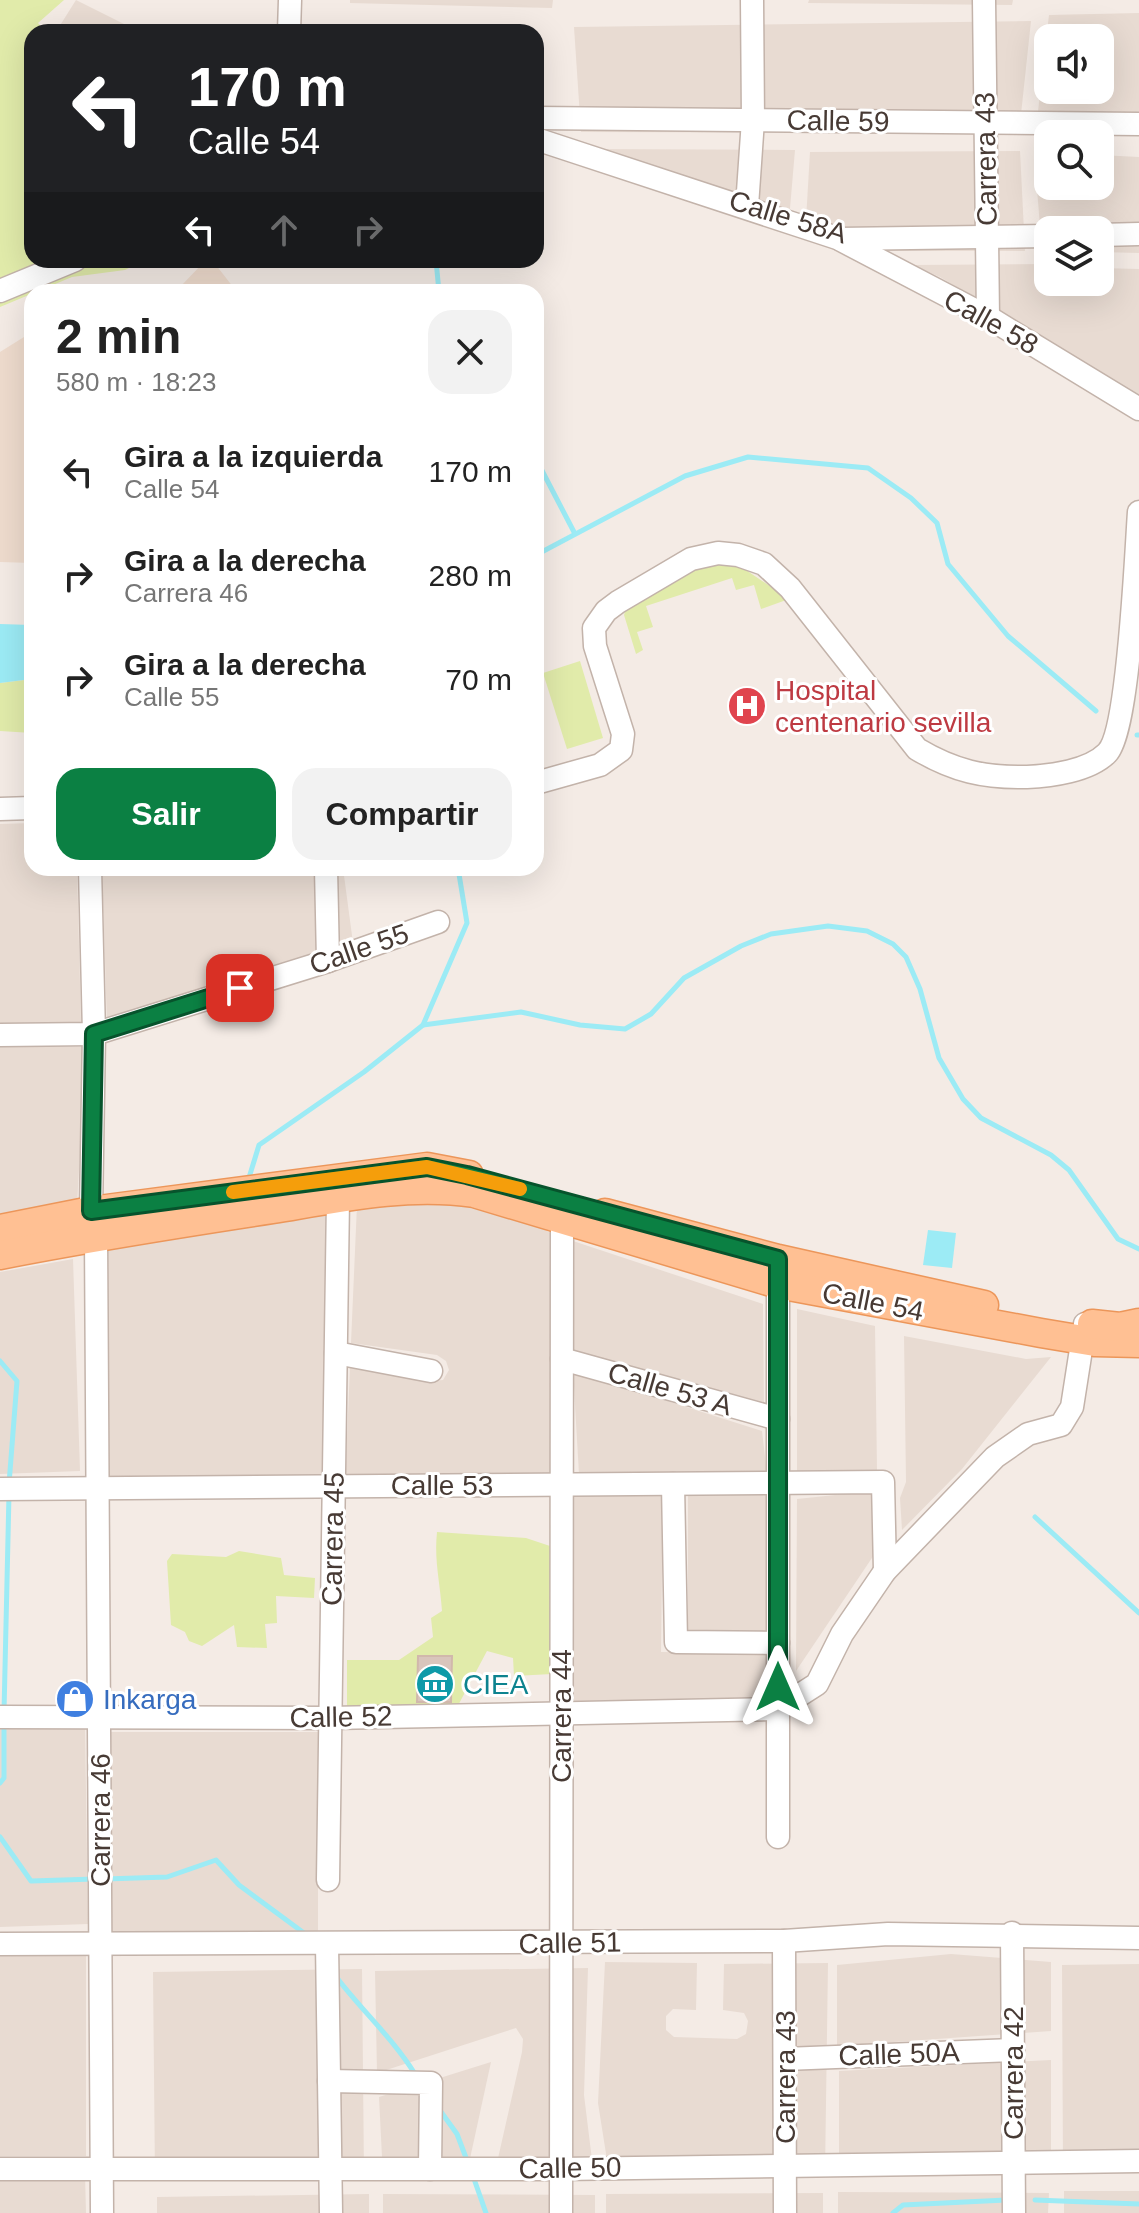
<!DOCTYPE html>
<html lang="es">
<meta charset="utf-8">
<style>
body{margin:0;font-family:Helvetica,sans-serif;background:#f2f2f2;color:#222;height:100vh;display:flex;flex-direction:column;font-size:30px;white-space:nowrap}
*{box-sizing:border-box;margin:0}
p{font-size:26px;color:#767676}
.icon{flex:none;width:44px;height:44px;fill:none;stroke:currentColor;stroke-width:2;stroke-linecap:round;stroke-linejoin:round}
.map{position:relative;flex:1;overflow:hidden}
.side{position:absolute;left:24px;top:284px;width:520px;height:592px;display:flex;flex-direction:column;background:#fff;border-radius:24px;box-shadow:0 8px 32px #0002}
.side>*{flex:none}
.top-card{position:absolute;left:24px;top:24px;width:520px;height:244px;border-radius:24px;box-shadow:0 8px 32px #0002;background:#202124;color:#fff;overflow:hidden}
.buttons{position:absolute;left:1034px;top:24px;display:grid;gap:16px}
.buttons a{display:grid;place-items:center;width:80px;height:80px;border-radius:16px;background:#fff;box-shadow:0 8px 32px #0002;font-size:40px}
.pin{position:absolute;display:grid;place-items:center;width:68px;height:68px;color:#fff;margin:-34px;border-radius:16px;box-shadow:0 4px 12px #0006}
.me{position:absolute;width:88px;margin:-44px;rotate:0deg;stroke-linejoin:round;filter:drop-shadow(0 0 6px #0008)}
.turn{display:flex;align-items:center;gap:28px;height:168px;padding:0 32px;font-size:36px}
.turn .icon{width:104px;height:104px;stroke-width:2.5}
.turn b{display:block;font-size:56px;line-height:68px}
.lanes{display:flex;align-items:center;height:76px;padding:0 32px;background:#0003;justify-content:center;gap:40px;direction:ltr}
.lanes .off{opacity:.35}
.round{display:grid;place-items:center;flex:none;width:84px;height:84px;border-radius:24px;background:#f2f2f2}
.summary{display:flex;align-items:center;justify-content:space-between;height:136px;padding:0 32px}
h1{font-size:48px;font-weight:700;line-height:60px}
.cta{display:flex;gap:16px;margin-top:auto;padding:16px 32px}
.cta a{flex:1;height:92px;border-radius:24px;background:#0b8043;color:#fff;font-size:32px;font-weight:700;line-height:92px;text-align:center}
.cta a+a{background:#f2f2f2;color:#222}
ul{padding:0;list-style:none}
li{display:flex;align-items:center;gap:24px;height:104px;padding:0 32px}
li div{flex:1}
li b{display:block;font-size:30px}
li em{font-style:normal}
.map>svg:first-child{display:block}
.residential{fill:#e8dbd2;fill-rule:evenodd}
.education{fill:#eedbcd}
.green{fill:#e1ebaa}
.water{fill:#9cebf5}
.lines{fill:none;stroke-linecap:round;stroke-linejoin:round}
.stream{stroke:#9cebf5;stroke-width:5}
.building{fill:#d9c5bc;stroke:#d1b8ac;stroke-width:2}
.minor-casing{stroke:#c3b3aa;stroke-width:25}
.major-casing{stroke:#ec965a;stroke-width:31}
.minor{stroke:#fff;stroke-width:22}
.major{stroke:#ffc093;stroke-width:28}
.route-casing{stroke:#07532c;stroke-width:20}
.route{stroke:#0b8043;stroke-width:14}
.slow{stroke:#f59e0b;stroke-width:14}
.labels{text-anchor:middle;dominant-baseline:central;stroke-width:6;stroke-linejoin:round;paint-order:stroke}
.street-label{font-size:28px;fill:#473a34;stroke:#fff}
.health-label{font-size:28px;fill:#be3a42;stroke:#fff;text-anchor:start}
.culture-label{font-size:28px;fill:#0d838f;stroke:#fff;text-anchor:start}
.shop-label{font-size:28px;fill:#366cbe;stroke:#fff;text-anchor:start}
</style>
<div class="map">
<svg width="1139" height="2213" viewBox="0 0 1139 2213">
<rect width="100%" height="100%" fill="#f4ebe5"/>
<g class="residential">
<path d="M 76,0 L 140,32 L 321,32 L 66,32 L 59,27 Z"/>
<path d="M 350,0 L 553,0 L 552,8 L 350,3 Z"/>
<path d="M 809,0 L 1013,0 L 1012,5 L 808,3 Z"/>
<path d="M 1139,13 L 1139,133 L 1036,129 L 1049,15 ZM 1048,38 L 1100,38 L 1100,90 L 1048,90 Z"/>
<path d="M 1031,21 L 1019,133 L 581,132 L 574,27 Z"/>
<path d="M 588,149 L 795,150 L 789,220 Z"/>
<path d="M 1020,151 L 1025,251 L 887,251 L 806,220 L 810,152 Z"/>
<path d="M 1034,153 L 1048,153 L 1048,186 L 1100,186 L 1100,155 L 1139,157 L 1139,253 L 1100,252 L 1100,230 L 1048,230 L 1048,251 L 1042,250 Z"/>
<path d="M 1048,264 L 1048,282 L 1100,282 L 1100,268 L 1139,269 L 1139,396 L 940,277 L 913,265 Z"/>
<path d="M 32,823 L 32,868 L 77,868 L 81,1023 L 0,1023 L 0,824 Z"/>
<path d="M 102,868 L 343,868 L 355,958 L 107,1024 Z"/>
<path d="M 0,1046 L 86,1047 L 77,1205 L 0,1217 Z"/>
<path d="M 446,1200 L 513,1212 L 554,1235 L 561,1480 L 345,1485 L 350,1368 L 432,1381 L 443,1380 L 449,1370 L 446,1361 L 437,1355 L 351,1343 L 357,1205 Z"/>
<path d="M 326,1208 L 323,1478 L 104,1480 L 94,1246 Z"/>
<path d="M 570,1240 L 763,1304 L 764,1411 L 574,1351 Z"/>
<path d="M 73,1259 L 80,1471 L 0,1474 L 0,1272 Z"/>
<path d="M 797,1309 L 875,1326 L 877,1470 L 797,1477 Z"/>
<path d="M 904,1336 L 1026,1359 L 1051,1357 L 962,1469 L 902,1530 L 900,1498 L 906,1482 Z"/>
<path d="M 573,1371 L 762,1431 L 767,1474 L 579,1474 Z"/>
<path d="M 883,1490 L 884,1540 L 796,1671 L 797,1499 Z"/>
<path d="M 573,1492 L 663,1492 L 661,1652 L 771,1653 L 771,1704 L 571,1702 Z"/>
<rect x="688" y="1492" width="85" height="140"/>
<path d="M 0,1724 L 85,1724 L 88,1924 L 0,1927 Z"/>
<rect x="111" y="1732" width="207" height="208"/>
<path d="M 86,1950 L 86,2156 L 0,2156 L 0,1951 Z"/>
<path d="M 951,1954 L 1051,1962 L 1051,2031 L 837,2046 L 837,1965 Z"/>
<path d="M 605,1962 L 697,1963 L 696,2010 L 673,2009 L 666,2016 L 666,2030 L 674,2037 L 737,2039 L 746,2034 L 748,2021 L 744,2013 L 723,2010 L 724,1964 L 828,1963 L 825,2173 L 610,2179 L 598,2103 Z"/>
<path d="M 1139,1964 L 1139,2169 L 1063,2171 L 1062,1965 Z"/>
<path d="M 588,1968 L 584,2095 L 593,2168 L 494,2176 L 522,2052 L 523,2039 L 516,2028 L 377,2073 L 375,1971 Z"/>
<path d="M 362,1969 L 364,2176 L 155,2179 L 153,1972 Z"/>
<path d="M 1051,2060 L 1051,2169 L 839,2171 L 839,2071 Z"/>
<path d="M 491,2062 L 466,2177 L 383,2177 L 379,2097 Z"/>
<path d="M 0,2174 L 85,2174 L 86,2213 L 0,2213 Z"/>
<rect x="1064" y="2191" width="75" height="22"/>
<path d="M 838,2192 L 1049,2193 L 1048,2213 L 838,2213 Z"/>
<path d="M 823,2193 L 823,2213 L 606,2213 L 606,2194 Z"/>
<path d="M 369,2194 L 369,2213 L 157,2213 L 157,2197 Z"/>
<path d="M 383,2194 L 595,2195 L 595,2213 L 383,2213 Z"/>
</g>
<g class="education">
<path d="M 206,260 L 212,260 L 237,292 L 161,292 L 180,287 Z"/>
<path d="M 32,332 L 32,563 L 0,562 L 0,352 Z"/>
</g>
<g class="green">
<path d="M 0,0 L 64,0 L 38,23 L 46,32 L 32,32 L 32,260 L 145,260 L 125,270 L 72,277 L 0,307 Z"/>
<path d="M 734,562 L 789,599 L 761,609 L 754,585 L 736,590 L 732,578 L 646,606 L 653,627 L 637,632 L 643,650 L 636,654 L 624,615 L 629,599 L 695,567 Z"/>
<path d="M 580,661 L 603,738 L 567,749 L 543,673 Z"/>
<path d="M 32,679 L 32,733 L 0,731 L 0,683 Z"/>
<path d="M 437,1532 L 526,1538 L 553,1547 L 552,1674 L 514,1676 L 513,1658 L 487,1651 L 454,1713 L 347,1710 L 347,1660 L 399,1660 L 433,1637 L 431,1618 L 442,1611 C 440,1581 434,1561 437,1532 Z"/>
<path d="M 239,1551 L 281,1558 L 284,1575 L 315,1578 L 314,1598 L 276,1596 L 277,1623 L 265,1624 L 267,1648 L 237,1647 L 234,1625 L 202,1646 L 189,1641 L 185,1632 L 171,1625 L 167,1561 L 172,1554 L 226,1557 Z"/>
</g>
<g class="water">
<path d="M 0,624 L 32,625 L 32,679 L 0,683 Z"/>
<path d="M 928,1230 L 956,1233 L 952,1268 L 923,1265 Z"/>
</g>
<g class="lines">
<g class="stream">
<path d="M 436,260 L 439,292"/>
<path d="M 536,459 L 574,532"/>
<path d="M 536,555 L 685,476 L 748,457 L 868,468 L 911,498 L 937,523 L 948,564 L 1008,636 L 1096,711"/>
<path d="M 1137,735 L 1139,735"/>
<path d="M 423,1025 L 467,923 L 458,868"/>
<path d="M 248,1181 L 259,1145 L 364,1072 L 423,1025 L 521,1012 L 580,1025 L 625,1029 L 651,1014 L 684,978 L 741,946 L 771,934 L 828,926 L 867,931 L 893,944 L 906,957 L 920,989 L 939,1058 L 963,1099 L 981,1118 L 1051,1155 L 1069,1170 L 1118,1239 L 1139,1249"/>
<path d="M 0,1361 L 17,1381 L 9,1484"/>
<path d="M 1035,1517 L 1139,1613"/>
<path d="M 4,1712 L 9,1494"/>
<path d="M 0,1783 L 4,1778 L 4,1722"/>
<path d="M 0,1837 L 31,1881 L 95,1879"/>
<path d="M 105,1879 L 167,1877 L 216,1860 L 239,1885 L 308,1936"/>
<path d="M 334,1974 C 360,2009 392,2037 415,2074"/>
<path d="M 439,2109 L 457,2134 L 468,2163"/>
<path d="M 473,2176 L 486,2213"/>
<path d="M 1035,2200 L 1139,2204"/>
<path d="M 893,2213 L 903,2205 L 1006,2200"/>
</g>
</g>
<g class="building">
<path d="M 418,1656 L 452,1656 L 451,1702 L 417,1702 Z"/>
<rect x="60" y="1690" width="25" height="13"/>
</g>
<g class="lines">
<defs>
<g id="minor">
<path d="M 984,0 L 988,317"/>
<path d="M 289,32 L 290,0"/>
<path d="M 536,118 L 1139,124"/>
<path d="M 536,139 L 840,239 L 1048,236"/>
<path d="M 747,206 L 753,120 L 752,0"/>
<path d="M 1100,235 L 1139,234"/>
<path d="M 841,240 L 988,317 L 1139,409"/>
<path d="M 0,291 L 75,260"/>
<path d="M 536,783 L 600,765 L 621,750 L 623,734 L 595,646 L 594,628 L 606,611 L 618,602 L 691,559 L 718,553 L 738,555 L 764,564 L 790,588 L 917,749 C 954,771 984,778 1027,777 C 1051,776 1089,771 1107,753 C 1129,731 1136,552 1139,512"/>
<path d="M 0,809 L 32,808"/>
<path d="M 90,868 L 94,1034 L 91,1211"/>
<path d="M 326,868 L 328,961"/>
<path d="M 0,1035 L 94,1034 L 328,961 L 438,922"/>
<path d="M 96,1236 L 102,2213"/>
<path d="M 778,1269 L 778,1837"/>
<path d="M 336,1353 L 431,1371"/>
<path d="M 562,1359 L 778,1419"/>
<path d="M 673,1484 L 676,1642 L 778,1643"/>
<path d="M 0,1489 L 883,1482 L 885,1571"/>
<path d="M 0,1717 L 330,1718 L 778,1709 L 817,1684 L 842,1634 L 885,1571 L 995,1457 L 1028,1434 L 1061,1425 L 1072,1407 L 1085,1324"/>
<path d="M 328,1880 L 338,1199"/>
<path d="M 1012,1933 L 1014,2213"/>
<path d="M 784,1941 L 785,2213"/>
<path d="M 0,1944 L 784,1941 L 888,1934 L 1139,1938"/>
<path d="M 327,1944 L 331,2213"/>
<path d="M 785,2059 L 1013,2050"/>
<path d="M 329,2081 L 431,2083 L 430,2169"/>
<path d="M 0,2169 L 561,2169 L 1139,2161"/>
<path d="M 561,2213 L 562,1219"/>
</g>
<g id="major">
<path d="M 605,1213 L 778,1259 L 984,1305"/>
<path d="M 0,1229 L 91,1211 L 427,1167 L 469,1175"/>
<path d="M 0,1255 C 91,1237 181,1223 273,1209 C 339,1198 407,1183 474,1193 L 778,1284 L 1041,1333 L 1095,1342 L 1139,1343"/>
<path d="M 1092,1324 L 1120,1327 L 1139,1323"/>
</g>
</defs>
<use href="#minor" class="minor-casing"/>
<use href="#major" class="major-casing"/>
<use href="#minor" class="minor"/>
<use href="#major" class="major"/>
</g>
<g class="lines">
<defs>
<path id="route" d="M 240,988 L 94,1034 L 91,1211 L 427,1167 L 467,1175 L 778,1259 L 778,1687"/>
</defs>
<use href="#route" class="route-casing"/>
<use href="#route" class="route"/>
<path class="slow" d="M 233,1192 L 427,1167 L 520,1189"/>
</g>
<defs>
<symbol id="hospital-disc" viewBox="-11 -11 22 22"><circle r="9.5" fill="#e0444e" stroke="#fff"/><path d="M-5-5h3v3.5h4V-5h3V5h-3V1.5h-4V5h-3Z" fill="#fff"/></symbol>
<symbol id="museum-disc" viewBox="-11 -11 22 22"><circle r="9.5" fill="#0f9aa8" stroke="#fff"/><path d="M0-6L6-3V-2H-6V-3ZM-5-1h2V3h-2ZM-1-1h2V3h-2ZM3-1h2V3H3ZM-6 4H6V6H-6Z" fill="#fff"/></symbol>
<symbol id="shop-disc" viewBox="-11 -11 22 22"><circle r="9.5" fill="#3f7fe0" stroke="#fff"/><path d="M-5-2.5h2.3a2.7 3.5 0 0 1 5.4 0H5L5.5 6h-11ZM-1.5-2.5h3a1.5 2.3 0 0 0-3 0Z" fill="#fff"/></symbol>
</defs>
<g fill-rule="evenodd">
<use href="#hospital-disc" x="725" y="684" width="44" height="44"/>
<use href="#museum-disc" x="413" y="1662" width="44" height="44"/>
<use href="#shop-disc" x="53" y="1677" width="44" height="44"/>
</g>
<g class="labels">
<g class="street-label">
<text transform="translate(838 121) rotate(1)">Calle 59</text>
<text transform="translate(986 159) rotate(-91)">Carrera 43</text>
<text transform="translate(788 217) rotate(17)">Calle 58A</text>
<text transform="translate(991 322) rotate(29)">Calle 58</text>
<text transform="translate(359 949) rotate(-19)">Calle 55</text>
<text transform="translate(873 1302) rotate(11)">Calle 54</text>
<text transform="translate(670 1389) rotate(16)">Calle 53 A</text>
<text x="442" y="1485">Calle 53</text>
<text transform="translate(333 1539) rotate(-89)">Carrera 45</text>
<text transform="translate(561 1716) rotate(-90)">Carrera 44</text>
<text transform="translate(341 1717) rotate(-1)">Calle 52</text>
<text transform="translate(100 1820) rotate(-90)">Carrera 46</text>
<text transform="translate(570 1943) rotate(-1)">Calle 51</text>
<text transform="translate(899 2054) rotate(-2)">Calle 50A</text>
<text transform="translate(1013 2073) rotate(-90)">Carrera 42</text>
<text transform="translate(785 2077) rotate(-90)">Carrera 43</text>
<text transform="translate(570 2168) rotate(-1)">Calle 50</text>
</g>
<g class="health-label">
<text x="775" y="690">Hospital<tspan x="775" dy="32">centenario sevilla</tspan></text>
</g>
<g class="culture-label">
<text x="463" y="1684">CIEA</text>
</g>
<g class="shop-label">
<text x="103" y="1699">Inkarga</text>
</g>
</g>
</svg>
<div class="buttons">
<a><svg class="icon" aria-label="sound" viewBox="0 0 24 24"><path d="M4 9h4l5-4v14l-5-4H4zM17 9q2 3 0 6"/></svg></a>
<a><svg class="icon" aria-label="search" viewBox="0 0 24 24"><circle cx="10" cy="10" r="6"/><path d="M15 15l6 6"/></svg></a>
<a><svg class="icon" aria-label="layers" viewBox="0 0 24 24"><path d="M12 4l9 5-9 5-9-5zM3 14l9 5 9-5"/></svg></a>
</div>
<div class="pin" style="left:240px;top:988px;background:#d93025"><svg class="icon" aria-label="arrive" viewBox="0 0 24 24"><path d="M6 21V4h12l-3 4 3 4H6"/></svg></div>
<svg class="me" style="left:778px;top:1687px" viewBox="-20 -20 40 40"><path d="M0-17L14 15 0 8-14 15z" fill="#0b8043" stroke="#fff" stroke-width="4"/></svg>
<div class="top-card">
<div class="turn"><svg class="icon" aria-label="left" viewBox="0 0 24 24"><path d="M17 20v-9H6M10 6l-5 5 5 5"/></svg><div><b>170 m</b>Calle 54</div></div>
<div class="lanes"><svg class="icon" aria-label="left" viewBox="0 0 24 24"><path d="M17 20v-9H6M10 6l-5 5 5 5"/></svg><svg class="icon off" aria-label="ahead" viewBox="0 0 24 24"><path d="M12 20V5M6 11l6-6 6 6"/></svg><svg class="icon off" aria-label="right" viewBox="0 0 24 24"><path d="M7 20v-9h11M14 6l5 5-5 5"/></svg></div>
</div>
<section class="side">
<div class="summary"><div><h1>2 min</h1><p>580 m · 18:23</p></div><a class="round"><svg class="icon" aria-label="close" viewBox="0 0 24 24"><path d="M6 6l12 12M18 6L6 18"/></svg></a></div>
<ul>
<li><svg class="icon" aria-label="left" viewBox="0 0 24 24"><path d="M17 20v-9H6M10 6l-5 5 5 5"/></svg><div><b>Gira a la izquierda</b><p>Calle 54</p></div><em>170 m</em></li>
<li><svg class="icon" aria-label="right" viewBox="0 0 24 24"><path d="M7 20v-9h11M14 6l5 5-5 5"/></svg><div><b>Gira a la derecha</b><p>Carrera 46</p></div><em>280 m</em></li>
<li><svg class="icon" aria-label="right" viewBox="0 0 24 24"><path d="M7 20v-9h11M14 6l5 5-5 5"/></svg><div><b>Gira a la derecha</b><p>Calle 55</p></div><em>70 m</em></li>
</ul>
<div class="cta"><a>Salir</a><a>Compartir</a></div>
</section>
</div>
